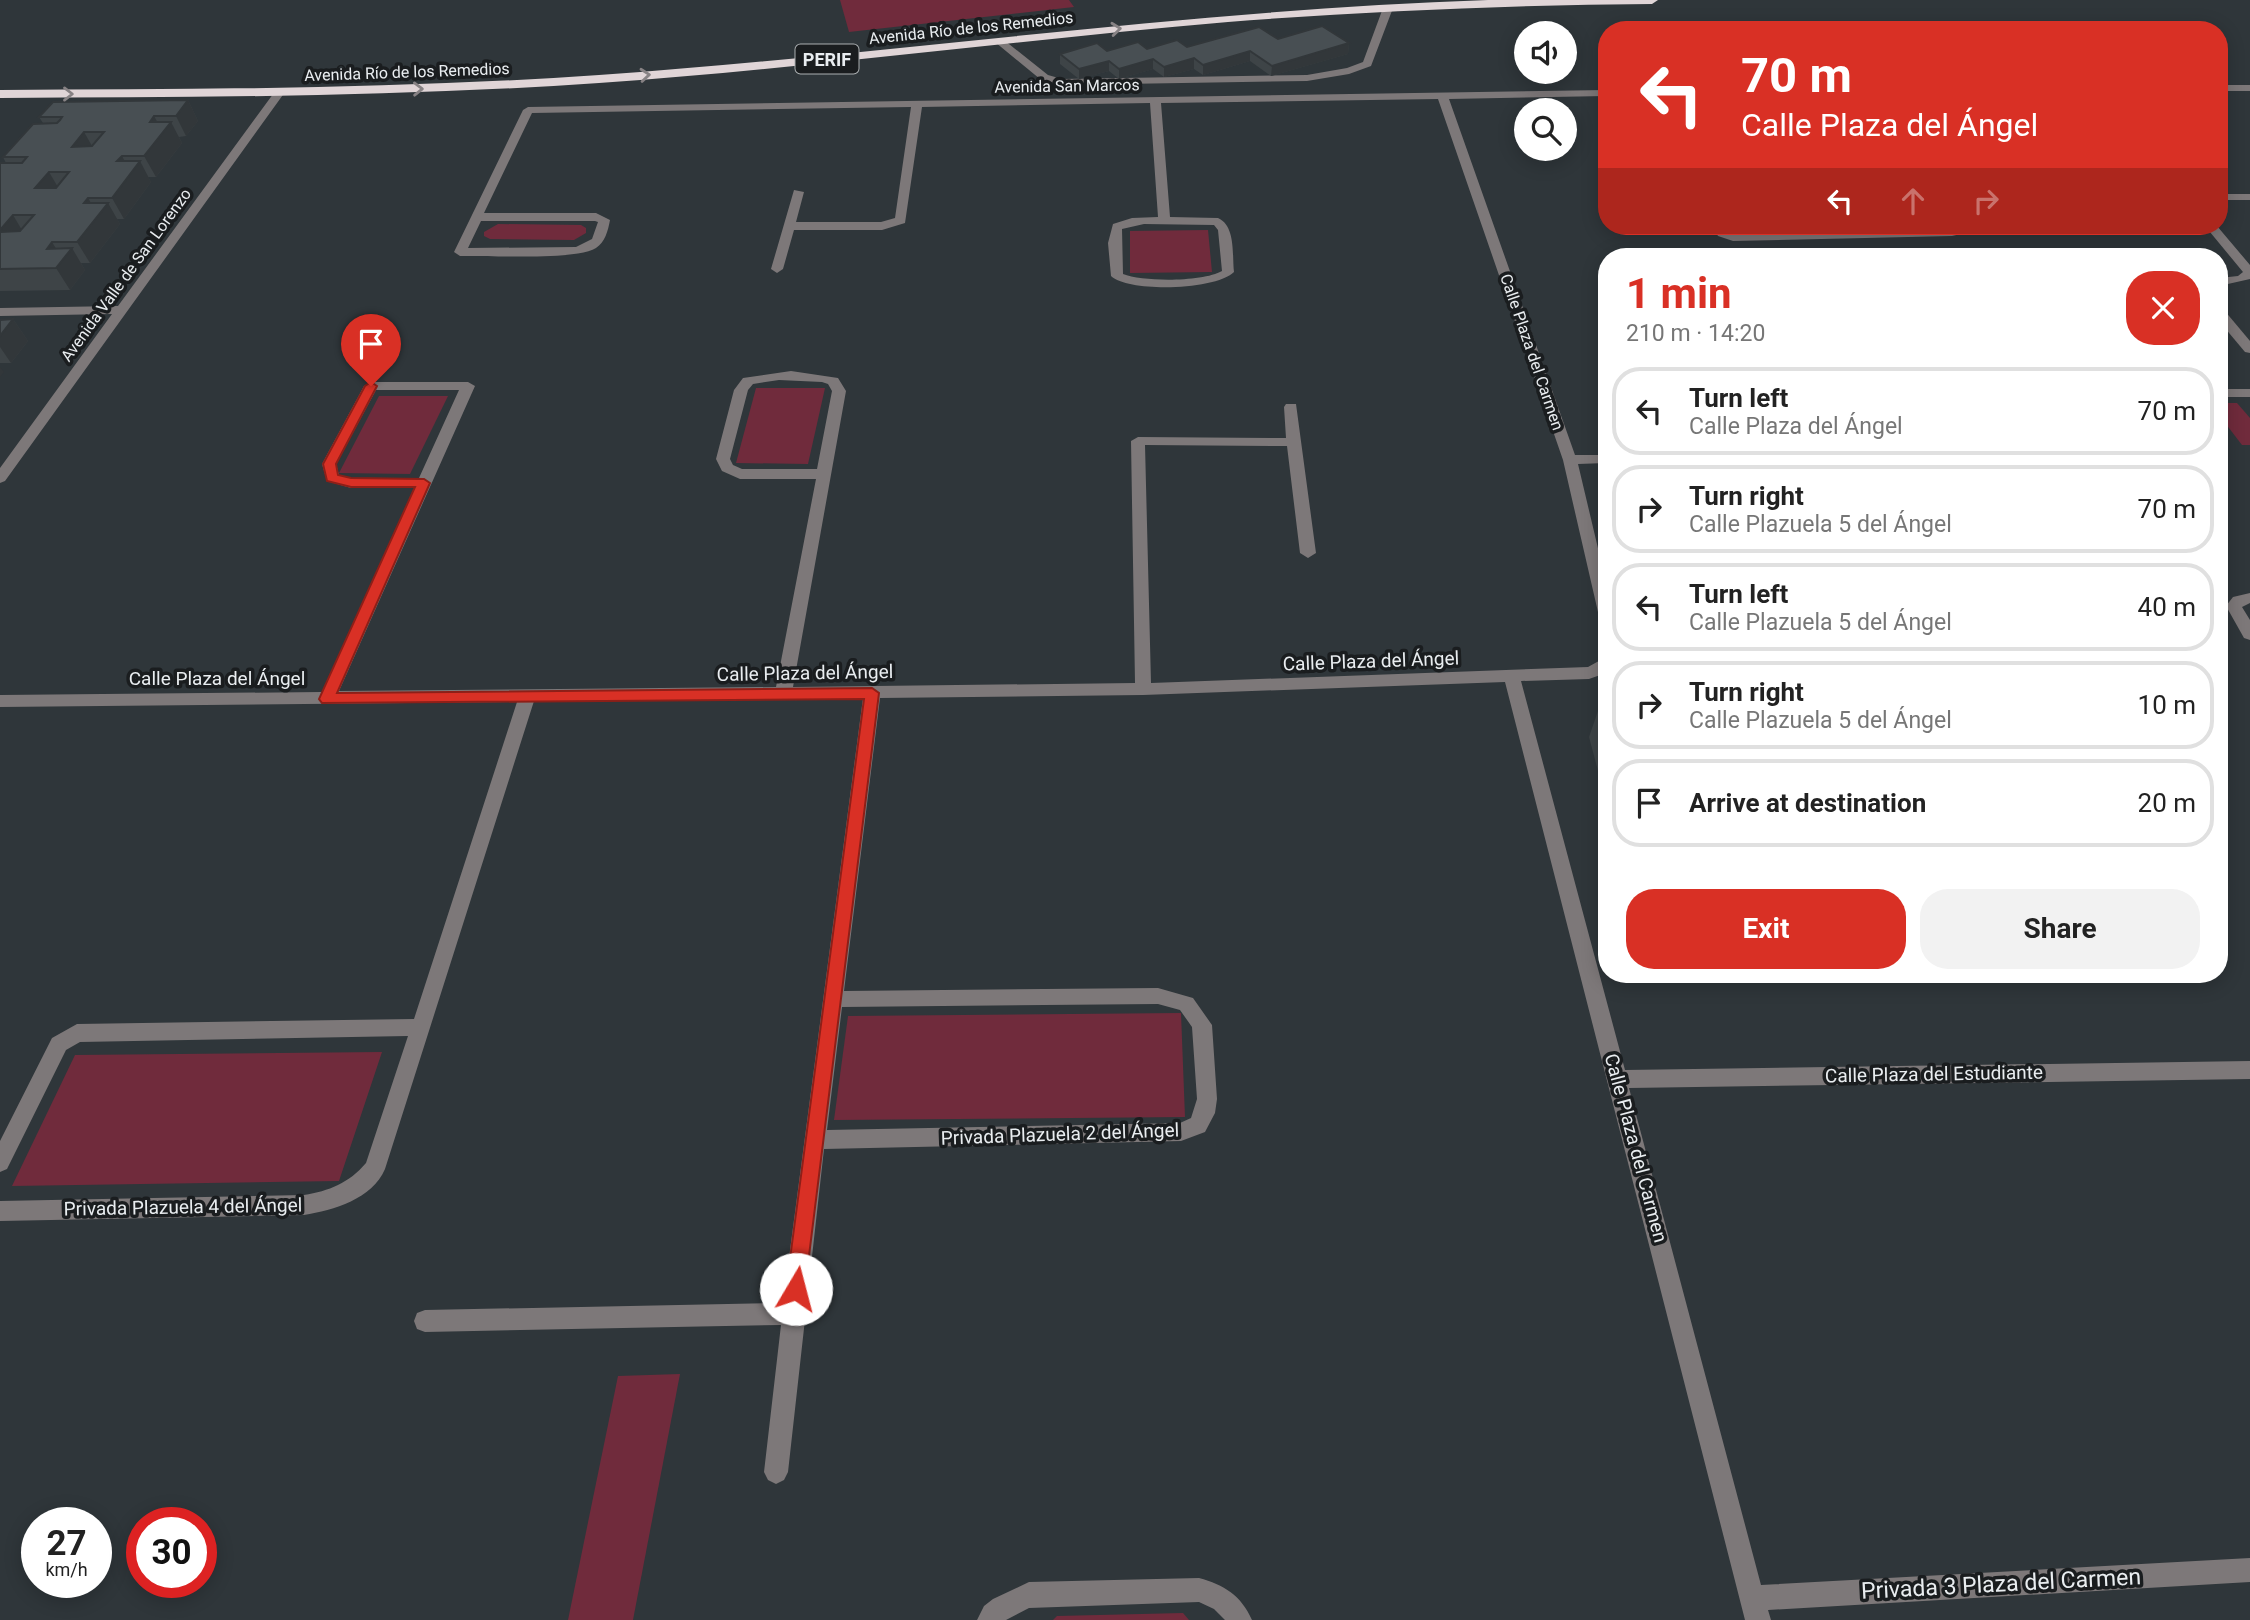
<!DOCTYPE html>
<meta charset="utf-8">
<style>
body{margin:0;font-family:Roboto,sans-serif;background:#f2f2f2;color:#222;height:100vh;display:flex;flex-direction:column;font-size:26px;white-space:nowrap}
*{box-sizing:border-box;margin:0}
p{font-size:23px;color:#767676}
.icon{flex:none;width:38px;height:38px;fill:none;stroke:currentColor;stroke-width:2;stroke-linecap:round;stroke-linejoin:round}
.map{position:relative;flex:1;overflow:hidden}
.drawer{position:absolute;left:1598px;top:248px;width:630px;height:735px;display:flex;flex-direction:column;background:#fff;border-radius:28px;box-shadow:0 4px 18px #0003}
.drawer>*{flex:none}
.hud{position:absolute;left:1598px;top:21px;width:630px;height:214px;border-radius:28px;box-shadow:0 4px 18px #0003;background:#d93025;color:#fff;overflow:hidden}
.tools{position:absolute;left:1514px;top:21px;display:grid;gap:14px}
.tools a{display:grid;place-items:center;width:63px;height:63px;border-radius:50%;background:#fff;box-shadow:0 4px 18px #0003;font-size:35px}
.speed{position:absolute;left:21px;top:1507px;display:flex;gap:14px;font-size:35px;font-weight:700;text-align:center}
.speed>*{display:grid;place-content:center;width:91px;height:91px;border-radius:50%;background:#fff;box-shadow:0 4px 18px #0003;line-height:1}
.speed small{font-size:18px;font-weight:400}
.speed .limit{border:10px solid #d22;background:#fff;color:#111}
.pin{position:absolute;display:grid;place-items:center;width:60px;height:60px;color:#fff;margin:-72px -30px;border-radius:50% 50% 50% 0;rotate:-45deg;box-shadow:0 0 7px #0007}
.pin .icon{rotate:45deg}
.me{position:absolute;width:77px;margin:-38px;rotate:8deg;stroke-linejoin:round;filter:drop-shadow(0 0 5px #0008)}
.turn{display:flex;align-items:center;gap:24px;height:147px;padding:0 28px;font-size:32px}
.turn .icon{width:91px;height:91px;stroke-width:2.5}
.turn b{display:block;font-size:49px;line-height:60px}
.lanes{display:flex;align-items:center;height:66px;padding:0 28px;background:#0003;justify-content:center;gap:35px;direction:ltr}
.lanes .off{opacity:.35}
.round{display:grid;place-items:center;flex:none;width:74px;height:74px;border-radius:28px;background:#f2f2f2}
.head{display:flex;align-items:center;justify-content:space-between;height:119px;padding:0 28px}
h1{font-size:42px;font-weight:700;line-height:52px;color:#d93025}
.action{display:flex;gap:14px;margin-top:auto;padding:14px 28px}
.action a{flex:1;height:80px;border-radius:28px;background:#d93025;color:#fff;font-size:28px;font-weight:700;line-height:80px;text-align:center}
.action a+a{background:#f2f2f2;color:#222}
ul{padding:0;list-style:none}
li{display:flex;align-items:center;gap:21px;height:88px;margin:0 14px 10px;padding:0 14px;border:4px solid #e0e0e0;border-radius:28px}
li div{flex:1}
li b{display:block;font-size:26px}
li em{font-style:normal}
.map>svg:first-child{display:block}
.green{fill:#702b3c}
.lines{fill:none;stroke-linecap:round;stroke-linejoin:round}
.minor{fill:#7d7879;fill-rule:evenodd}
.highway{fill:#e0d5d7;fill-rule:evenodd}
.wall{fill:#3e4447}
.shaded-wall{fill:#32373a}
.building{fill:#484f53;stroke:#32373a;stroke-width:2;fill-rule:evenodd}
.oneway{stroke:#878284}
.route{fill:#d93025;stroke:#8d1f18;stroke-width:2}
.labels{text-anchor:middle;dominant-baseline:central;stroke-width:7;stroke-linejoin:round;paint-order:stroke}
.far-street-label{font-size:16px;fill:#e9edf0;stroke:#1a1d1f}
.shield{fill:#1a1d1f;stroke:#abafb1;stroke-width:2}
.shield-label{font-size:18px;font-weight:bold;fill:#e9edf0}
.street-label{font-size:19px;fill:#e9edf0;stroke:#1a1d1f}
.near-street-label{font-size:23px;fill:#e9edf0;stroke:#1a1d1f}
</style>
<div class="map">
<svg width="2250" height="1620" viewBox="0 0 2250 1620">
<rect width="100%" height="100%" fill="#2f363a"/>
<g class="green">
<path d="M 840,0 L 1069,0 L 1074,7 L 849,32 Z"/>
<path d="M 498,224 L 581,225 L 586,228 L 586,233 L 574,240 L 490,239 L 484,236 L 484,232 Z"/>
<path d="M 1726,226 L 1951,226 L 1952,228 L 1729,231 Z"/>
<path d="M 1208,230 L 1212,272 L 1130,273 L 1130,231 Z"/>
<path d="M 756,388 L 825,388 L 808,464 L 736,463 Z"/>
<path d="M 379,396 L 448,396 L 410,474 L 339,473 Z"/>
<path d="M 2219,403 L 2237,403 L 2250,418 L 2250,445 L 2242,445 L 2219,415 Z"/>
<path d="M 1181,1013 L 1185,1117 L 834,1120 L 848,1016 Z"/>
<path d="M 382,1052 L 339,1181 L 12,1186 L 75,1055 Z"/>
<path d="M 680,1374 L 633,1620 L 568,1620 L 618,1376 Z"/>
<path d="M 1183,1613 L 1189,1620 L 1053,1620 L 1057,1616 Z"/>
</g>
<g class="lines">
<g class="minor">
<path d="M 1388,5 L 1393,8 L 1371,66 L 1349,74 L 1307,81 L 1062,85 L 1040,79 L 995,42 L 1004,40 L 1048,75 L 1062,79 L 1307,75 L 1347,68 L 1363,62 L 1383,8 Z"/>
<rect x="2219" y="85" width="31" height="6"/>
<path d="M 276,90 L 285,92 L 5,481 L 0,483 L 0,468 L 112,314 L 0,316 L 0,308 L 118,306 Z"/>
<path d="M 1606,90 L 1606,96 L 1449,99 L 1575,455 L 1606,455 L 1606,463 L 1578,464 L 1606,582 L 1606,617 L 1598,612 L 1563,460 L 1438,99 L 1161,103 L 1170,217 L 1218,218 C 1236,226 1232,255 1234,272 C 1216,290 1130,293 1111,276 L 1108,243 L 1113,224 L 1132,218 L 1158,217 L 1150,103 L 922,107 L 905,223 L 882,230 L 794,230 L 783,269 L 777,273 L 771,269 L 794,190 L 804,192 L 796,222 L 881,222 L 895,218 L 911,107 L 532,113 L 484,213 L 596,213 L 610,220 C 608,231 605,242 596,248 C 575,261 489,255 460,256 L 454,252 L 523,110 L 528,107 ZM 481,221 L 595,221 L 598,222 L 592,239 L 576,247 L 468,248 ZM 1144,224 L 1214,225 L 1218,230 L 1222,271 C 1203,282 1143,282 1123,274 L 1122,229 Z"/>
<rect x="2219" y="194" width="31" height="6"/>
<path d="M 1712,226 L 1724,226 L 1727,231 L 1734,233 L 1969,226 L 1965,233 L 1952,236 L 1733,241 L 1718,236 Z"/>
<path d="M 2205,226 L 2217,226 L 2250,265 L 2250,279 L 2219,286 L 2219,278 L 2238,276 L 2243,272 Z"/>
<path d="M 2219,309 L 2224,310 L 2250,341 L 2250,353 L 2245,352 L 2219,321 Z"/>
<path d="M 791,371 L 838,378 L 846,391 L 793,687 L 1135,683 L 1131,441 L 1138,437 L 1286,438 L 1284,407 L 1286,404 L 1296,404 L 1316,553 L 1308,558 L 1300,553 L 1287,446 L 1145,445 L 1151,683 L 1588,667 L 1606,657 L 1606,673 L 1589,679 L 1521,681 L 1625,1070 L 2250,1061 L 2250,1079 L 1629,1088 L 1761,1585 L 2250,1558 L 2250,1582 L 1768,1610 L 1771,1620 L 1745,1620 L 1505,682 L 1143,695 L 880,698 L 844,991 L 1158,988 L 1193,998 L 1212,1025 L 1217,1099 L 1215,1113 L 1205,1132 L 1181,1141 L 824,1149 L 788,1472 L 784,1480 L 776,1484 L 768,1480 L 764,1472 L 781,1325 L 425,1332 L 417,1329 L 414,1321 L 417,1313 L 425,1310 L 783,1303 L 863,698 L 534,701 L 385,1169 C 372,1199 334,1210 304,1215 L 0,1221 L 0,1201 L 304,1195 C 329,1191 349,1183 366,1163 L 408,1036 L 80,1042 L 66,1050 L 7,1169 L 0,1172 L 0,1141 L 52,1038 L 77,1024 L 414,1019 L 517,702 L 0,707 L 0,695 L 322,692 L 415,488 L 351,488 L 327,481 L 322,464 L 364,386 L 371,382 L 468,382 L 475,386 L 339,691 L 776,687 L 816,479 L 740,479 L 722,471 L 716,459 L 734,390 L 743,378 ZM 779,380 L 822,382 L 828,384 L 832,391 L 817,469 L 742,469 L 733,465 L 730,459 L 748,390 L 753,384 ZM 376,390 L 459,390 L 419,478 L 351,478 L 339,475 L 336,464 ZM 1158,1004 L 1180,1010 L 1192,1027 L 1197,1099 L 1191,1118 L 1180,1123 L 827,1130 L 842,1007 Z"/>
<rect x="2219" y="389" width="31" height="8"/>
<path d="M 2250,593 L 2250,603 L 2242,607 L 2250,620 L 2250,640 L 2244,638 L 2226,606 L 2233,597 Z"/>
<path d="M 1199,1578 C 1224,1585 1241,1595 1252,1620 L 1225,1620 L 1214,1609 L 1199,1602 L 1029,1608 L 1006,1620 L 977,1620 L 984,1606 L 993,1599 L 1029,1582 Z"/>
</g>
<path class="highway" d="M 1488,0 L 1658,0 L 1652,4 C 1511,5 1369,11 1228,22 C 1018,40 809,68 599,83 C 400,97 200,97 0,98 L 0,90 C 200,89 400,89 599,75 C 896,54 1190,10 1488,0 Z"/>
</g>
<g class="wall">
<path d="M 1278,39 L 1349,43 L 1348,54 L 1271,76 L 1250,61 L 1203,75 L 1194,69 L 1164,77 L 1153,69 L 1119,79 L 1109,71 L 1079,79 L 1060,64 L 1060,54 L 1187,47 Z"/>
<path d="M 188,100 L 198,121 L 186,136 L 179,137 L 182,143 L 156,177 L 148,177 L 151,182 L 124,219 L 117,219 L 120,224 L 90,263 L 81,263 L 85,270 L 70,290 L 0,291 L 0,163 L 6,163 L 3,157 L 43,123 L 39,117 Z"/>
<path d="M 13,319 L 28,341 L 11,363 L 0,363 L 0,320 Z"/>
<path d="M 1600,705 L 1606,705 L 1606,801 L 1589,737 Z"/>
<path d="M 1853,975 L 2110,975 L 2109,976 L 1856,983 Z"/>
</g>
<g class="shaded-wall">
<path d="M 1349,43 L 1348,54 L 1271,76 L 1272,66 Z"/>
<path d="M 1250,51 L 1250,61 L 1203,75 L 1203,65 Z"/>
<path d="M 1194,58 L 1194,69 L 1164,77 L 1164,67 Z"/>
<path d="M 1153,59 L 1153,69 L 1119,79 L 1119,69 Z"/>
<path d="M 1109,61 L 1109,71 L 1079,79 L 1079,69 Z"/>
<path d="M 188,100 L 198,121 L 186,136 L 176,116 Z"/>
<path d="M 154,116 L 163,132 L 171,122 L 182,143 L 156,177 L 144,156 L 150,122 Z"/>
<path d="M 84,132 L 96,153 L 72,147 Z"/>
<path d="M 122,156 L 131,173 L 140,161 L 151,182 L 124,219 L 112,198 L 117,161 Z"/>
<path d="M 49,172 L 62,194 L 35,188 Z"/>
<path d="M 88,198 L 98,215 L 108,203 L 120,224 L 90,263 L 77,242 L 84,203 Z"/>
<path d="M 13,215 L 26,237 L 0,234 L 0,230 Z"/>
<path d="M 52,242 L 63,260 L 72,248 L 85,270 L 70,290 L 56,268 L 47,249 Z"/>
<path d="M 13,319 L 28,341 L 11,363 L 0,347 L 0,336 Z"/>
<path d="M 0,367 L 4,372 L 0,377 Z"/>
</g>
<g class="building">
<path d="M 1322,26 L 1349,43 L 1272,66 L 1250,51 L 1203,65 L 1194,58 L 1164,67 L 1153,59 L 1119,69 L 1109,61 L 1079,69 L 1060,54 L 1097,43 L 1107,51 L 1138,42 L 1147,49 L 1177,40 L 1187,47 L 1259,27 L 1278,39 Z"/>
<path d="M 188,100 L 176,116 L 154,116 L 150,122 L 171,122 L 144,156 L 122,156 L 117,161 L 140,161 L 112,198 L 88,198 L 84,203 L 108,203 L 77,242 L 52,242 L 47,249 L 72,248 L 56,268 L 0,269 L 0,232 L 20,231 L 34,215 L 13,215 L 0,230 L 0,163 L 22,163 L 27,157 L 3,157 L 33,124 L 57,123 L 60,120 L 62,117 L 39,117 L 53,102 ZM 84,132 L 104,132 L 92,146 L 72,147 ZM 49,172 L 69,172 L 56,188 L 35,188 Z"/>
<path d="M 13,319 L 0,336 L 0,320 Z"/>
<path d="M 1600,705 L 1606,705 L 1606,727 Z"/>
</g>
<defs><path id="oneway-chevron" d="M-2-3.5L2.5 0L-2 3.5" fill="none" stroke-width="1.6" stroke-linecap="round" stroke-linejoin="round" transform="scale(1.75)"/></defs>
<g class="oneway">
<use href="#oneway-chevron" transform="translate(1116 29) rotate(-6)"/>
<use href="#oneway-chevron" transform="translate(645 75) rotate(-5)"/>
<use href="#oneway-chevron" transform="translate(418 89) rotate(-1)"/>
<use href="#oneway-chevron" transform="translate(68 94)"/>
</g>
<path class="route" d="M 371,382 L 377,386 L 336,464 L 338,475 L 351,478 L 424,479 L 430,483 L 337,693 L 872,688 L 879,693 L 804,1296 L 796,1299 L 789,1296 L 786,1289 L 864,699 L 322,703 L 319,699 L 415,487 L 351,487 L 327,481 L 323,464 L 365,386 Z"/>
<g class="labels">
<g class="far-street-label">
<text transform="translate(971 28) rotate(-6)">Avenida Río de los Remedios</text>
<text transform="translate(407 72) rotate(-2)">Avenida Río de los Remedios</text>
<text transform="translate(1067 86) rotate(-1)">Avenida San Marcos</text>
<text transform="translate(126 275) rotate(-54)">Avenida Valle de San Lorenzo</text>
<text transform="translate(1532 352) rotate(71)">Calle Plaza del Carmen</text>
</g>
<rect class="shield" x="795.5" y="44.5" width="63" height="29" rx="5"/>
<g class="shield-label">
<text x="827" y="59">PERIF</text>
</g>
<g class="street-label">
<text transform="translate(1371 661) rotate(-2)">Calle Plaza del Ángel</text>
<text transform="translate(805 673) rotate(-1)">Calle Plaza del Ángel</text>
<text x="217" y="678">Calle Plaza del Ángel</text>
<text transform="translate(1934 1074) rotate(-1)">Calle Plaza del Estudiante</text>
<text transform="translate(1060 1134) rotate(-2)">Privada Plazuela 2 del Ángel</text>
<text transform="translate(1636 1148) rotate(75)">Calle Plaza del Carmen</text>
<text transform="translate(183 1207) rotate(-1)">Privada Plazuela 4 del Ángel</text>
</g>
<g class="near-street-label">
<text transform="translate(2001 1584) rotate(-3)">Privada 3 Plaza del Carmen</text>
</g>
</g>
</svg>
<div class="tools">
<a><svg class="icon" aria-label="sound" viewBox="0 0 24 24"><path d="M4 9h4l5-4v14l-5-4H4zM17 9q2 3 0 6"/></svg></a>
<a><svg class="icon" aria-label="search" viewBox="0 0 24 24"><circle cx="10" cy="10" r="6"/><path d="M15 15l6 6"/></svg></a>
</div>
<div class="speed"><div>27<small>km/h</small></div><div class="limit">30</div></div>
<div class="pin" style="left:371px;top:386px;background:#d93025"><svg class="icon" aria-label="arrive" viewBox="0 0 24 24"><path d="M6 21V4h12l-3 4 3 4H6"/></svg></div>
<svg class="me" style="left:796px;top:1289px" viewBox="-20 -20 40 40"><circle r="19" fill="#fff"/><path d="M0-13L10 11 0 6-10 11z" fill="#d93025"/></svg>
<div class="hud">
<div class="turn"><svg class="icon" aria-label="left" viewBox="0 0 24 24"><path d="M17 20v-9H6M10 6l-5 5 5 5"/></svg><div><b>70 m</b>Calle Plaza del Ángel</div></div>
<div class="lanes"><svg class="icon" aria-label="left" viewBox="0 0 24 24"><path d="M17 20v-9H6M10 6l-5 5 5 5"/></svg><svg class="icon off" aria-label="ahead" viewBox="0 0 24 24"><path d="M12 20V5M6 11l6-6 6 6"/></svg><svg class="icon off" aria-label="right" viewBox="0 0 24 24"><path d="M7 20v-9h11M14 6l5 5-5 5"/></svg></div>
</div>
<section class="drawer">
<div class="head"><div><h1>1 min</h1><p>210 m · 14:20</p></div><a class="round" style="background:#d93025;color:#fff"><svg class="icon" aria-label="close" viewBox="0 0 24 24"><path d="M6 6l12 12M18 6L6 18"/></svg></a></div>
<ul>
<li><svg class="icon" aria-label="left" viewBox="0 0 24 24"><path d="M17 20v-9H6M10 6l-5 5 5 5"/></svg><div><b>Turn left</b><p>Calle Plaza del Ángel</p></div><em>70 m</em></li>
<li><svg class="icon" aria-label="right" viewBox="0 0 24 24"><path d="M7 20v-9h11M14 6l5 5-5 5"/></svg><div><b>Turn right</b><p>Calle Plazuela 5 del Ángel</p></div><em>70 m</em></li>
<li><svg class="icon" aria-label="left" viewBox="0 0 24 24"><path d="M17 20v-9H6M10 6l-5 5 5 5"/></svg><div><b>Turn left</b><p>Calle Plazuela 5 del Ángel</p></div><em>40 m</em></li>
<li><svg class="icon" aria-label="right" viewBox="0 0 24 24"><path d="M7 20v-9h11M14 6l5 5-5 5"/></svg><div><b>Turn right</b><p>Calle Plazuela 5 del Ángel</p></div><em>10 m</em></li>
<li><svg class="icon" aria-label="arrive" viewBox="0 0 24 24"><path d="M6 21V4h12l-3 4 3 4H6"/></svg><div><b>Arrive at destination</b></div><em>20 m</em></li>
</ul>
<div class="action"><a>Exit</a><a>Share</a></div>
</section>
</div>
